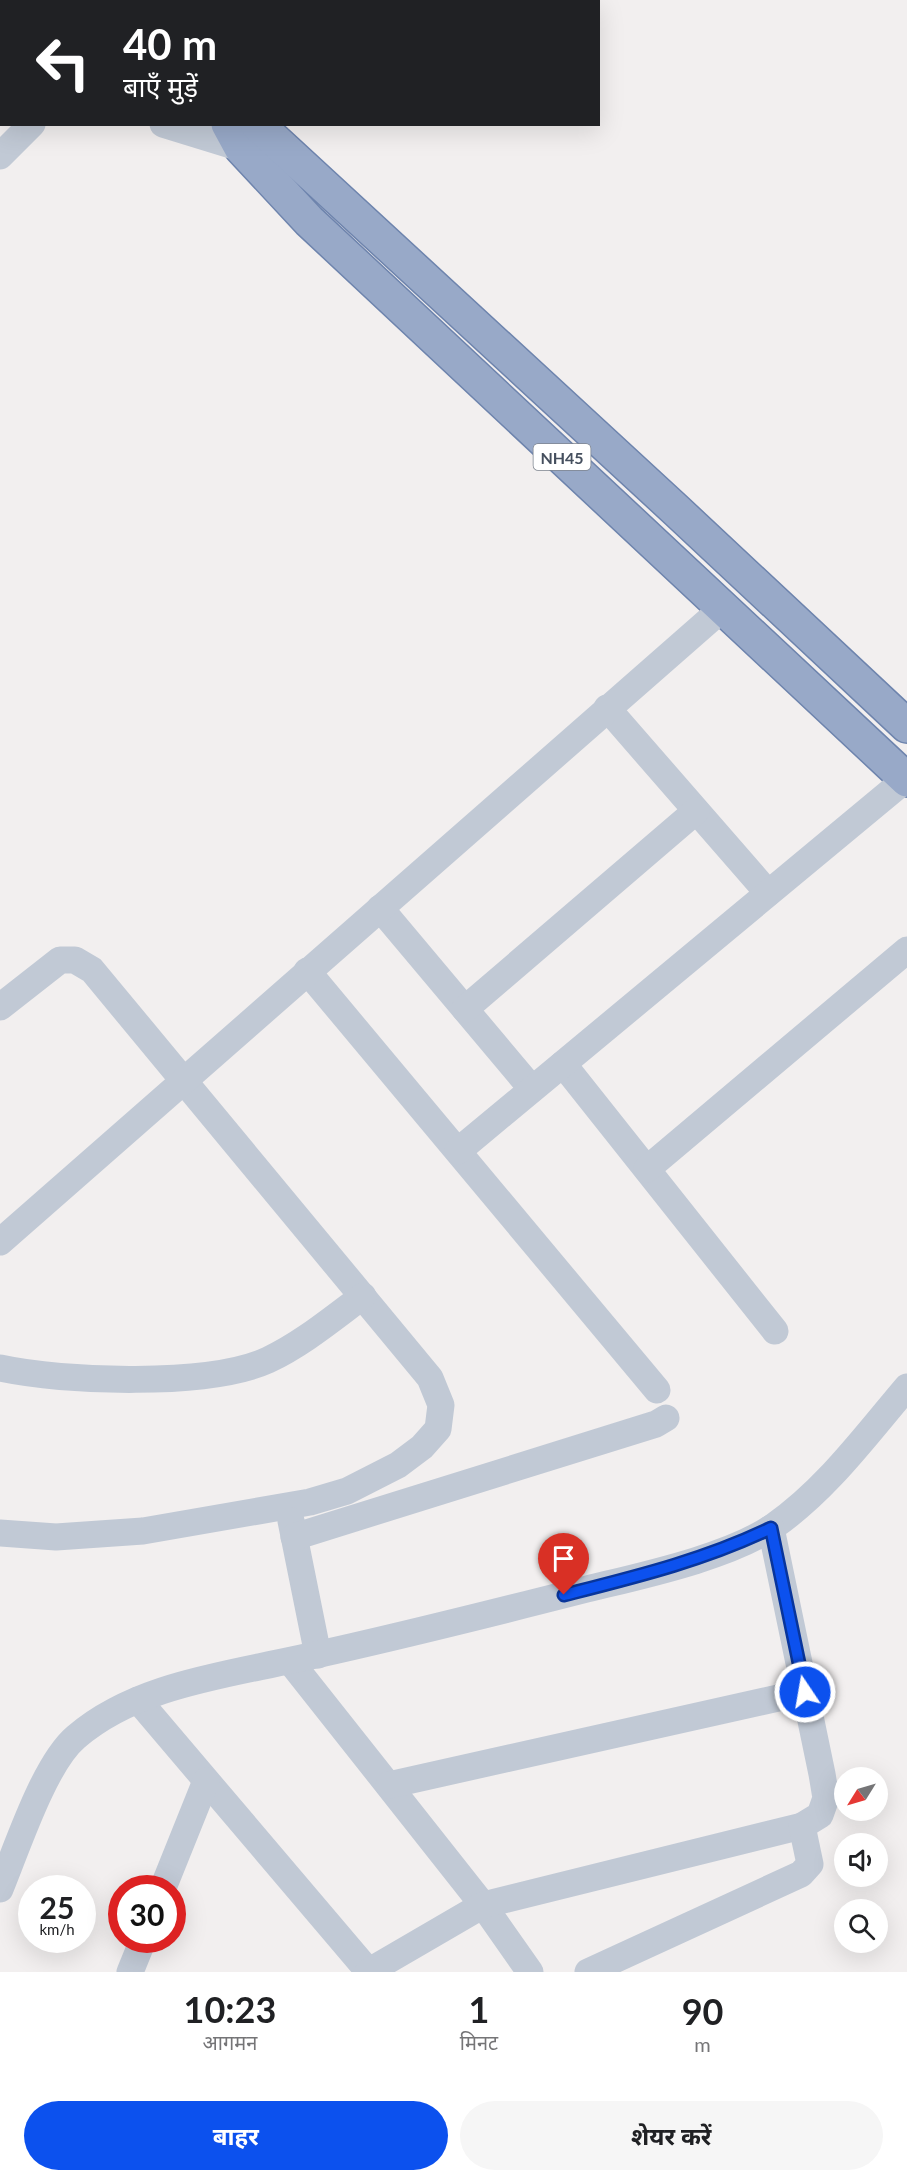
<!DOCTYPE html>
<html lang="hi">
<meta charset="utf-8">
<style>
body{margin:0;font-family:Lato,"Noto Sans Devanagari",sans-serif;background:#f6f6f6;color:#202124;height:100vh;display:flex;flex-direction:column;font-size:22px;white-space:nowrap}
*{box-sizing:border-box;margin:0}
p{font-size:20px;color:#757577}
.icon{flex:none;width:33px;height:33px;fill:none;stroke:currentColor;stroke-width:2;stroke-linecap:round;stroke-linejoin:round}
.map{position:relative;height:1972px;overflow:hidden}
.drawer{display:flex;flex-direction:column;background:#fff;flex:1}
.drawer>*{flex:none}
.hud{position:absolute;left:0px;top:0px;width:600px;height:126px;box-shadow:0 6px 24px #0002;background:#202124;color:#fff;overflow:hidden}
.needle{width:39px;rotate:233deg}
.tools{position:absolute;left:834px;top:1767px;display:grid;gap:12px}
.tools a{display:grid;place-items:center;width:54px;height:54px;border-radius:50%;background:#fff;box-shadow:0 6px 24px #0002;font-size:30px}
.speed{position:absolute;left:18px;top:1875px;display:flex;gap:12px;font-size:30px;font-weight:700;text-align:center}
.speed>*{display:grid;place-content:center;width:78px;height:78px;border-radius:50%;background:#fff;box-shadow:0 6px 24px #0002;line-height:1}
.speed small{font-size:15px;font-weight:400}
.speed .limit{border:9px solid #d22;background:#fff;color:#111}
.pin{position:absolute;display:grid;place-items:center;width:51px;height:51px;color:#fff;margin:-62px -26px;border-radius:50% 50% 50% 0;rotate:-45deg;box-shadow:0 0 6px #0007}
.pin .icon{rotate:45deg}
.me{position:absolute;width:66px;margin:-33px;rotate:348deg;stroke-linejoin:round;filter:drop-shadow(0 0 4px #0008)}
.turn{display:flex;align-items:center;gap:21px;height:126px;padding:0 24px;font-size:27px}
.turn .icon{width:78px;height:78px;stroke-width:2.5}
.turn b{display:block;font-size:42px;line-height:51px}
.eta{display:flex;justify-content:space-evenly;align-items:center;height:102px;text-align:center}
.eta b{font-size:36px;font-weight:700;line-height:42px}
.action{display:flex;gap:12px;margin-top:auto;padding:12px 24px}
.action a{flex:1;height:69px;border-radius:36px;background:#0c51ee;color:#fff;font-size:24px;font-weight:700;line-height:69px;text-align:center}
.action a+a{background:#f6f6f6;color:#202124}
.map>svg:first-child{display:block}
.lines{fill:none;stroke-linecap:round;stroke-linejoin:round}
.trunk-casing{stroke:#6e84ad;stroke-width:36}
.minor{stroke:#c1c9d5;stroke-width:27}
.trunk{stroke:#98a9c8;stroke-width:33}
.route-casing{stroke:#08359b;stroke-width:15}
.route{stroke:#0c51ee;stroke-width:10}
.labels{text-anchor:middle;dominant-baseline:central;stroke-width:4.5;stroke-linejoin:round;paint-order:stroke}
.shield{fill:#fff;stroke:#7d848e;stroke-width:1.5}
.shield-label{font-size:16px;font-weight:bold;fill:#454f5e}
</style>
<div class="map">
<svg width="907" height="1972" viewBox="0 0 907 1972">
<rect width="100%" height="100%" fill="#f2efef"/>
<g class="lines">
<defs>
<g id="trunk">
<path d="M 137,0 L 138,2"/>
<path d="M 228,124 L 241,148 L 309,221 L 907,780"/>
<path d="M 257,124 L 677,511 L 907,726"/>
</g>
</defs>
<use href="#trunk" class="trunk-casing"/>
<g class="minor">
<path d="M 163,124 L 241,148"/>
<path d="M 0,156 L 32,124"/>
<path d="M 607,708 L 768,893"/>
<path d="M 380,908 L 532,1089"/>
<path d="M 307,971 L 657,1390"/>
<path d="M 0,1007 L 60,960 L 75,960 L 92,970 L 430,1378 L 441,1405 L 438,1429 L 422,1447 L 398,1465 L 347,1491 L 310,1502 L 143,1531 L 56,1537 L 0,1533"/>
<path d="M 465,1009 L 696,811"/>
<path d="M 563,1064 L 775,1331"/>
<path d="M 458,1151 L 906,779"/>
<path d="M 647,1169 L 907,950"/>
<path d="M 0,1242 L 723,608"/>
<path d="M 0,1368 C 63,1382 209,1387 268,1360 C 302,1344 332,1319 363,1296"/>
<path d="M 291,1521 L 318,1655"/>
<path d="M 294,1537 L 656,1424 L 666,1418"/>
<path d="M 290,1661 L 483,1905 L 530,1972"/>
<path d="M 138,1700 L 369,1972"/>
<path d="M 389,1785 L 805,1692"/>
<path d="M 163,1888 L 206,1781"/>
<path d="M 0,1889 C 17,1848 44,1764 76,1737 C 134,1687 219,1676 292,1660 C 391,1639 489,1614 587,1589 C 640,1576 730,1557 774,1526 C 827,1489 866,1435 907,1387"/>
<path d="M 130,1972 L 143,1940"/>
<path d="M 368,1972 L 483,1905 L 802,1826 L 820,1815 L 826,1798 L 822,1774 L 771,1528"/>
<path d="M 588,1972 L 801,1874 L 810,1864 L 802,1826"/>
</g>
<use href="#trunk" class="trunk"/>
</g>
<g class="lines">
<defs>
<path id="route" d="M 564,1595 C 635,1577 705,1560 771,1528 L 805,1692"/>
</defs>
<use href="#route" class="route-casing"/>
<use href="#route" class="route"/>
</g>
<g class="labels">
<rect class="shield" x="533.5" y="444" width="57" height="26" rx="4.5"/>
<g class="shield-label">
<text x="562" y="457">NH45</text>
</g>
</g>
</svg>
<div class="tools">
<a><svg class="needle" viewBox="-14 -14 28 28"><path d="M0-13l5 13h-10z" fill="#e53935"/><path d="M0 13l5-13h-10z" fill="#757577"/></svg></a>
<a><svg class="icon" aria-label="sound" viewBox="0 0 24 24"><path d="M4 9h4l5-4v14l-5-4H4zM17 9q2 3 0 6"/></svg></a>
<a><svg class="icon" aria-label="search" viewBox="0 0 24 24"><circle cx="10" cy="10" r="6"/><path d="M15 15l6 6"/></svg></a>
</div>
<div class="speed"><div>25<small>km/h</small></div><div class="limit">30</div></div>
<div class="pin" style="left:564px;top:1595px;background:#d93025"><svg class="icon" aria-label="arrive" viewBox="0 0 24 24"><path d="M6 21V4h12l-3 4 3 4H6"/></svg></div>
<svg class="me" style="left:805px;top:1692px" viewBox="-20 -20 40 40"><circle r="17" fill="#0c51ee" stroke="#fff" stroke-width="3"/><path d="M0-11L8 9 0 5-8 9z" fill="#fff"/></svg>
<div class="hud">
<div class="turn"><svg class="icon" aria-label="left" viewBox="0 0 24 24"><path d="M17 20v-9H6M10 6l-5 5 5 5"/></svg><div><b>40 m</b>बाएँ मुड़ें</div></div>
</div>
</div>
<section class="drawer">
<div class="eta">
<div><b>10:23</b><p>आगमन</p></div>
<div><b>1</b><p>मिनट</p></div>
<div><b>90</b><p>m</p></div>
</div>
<div class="action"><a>बाहर</a><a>शेयर करें</a></div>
</section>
